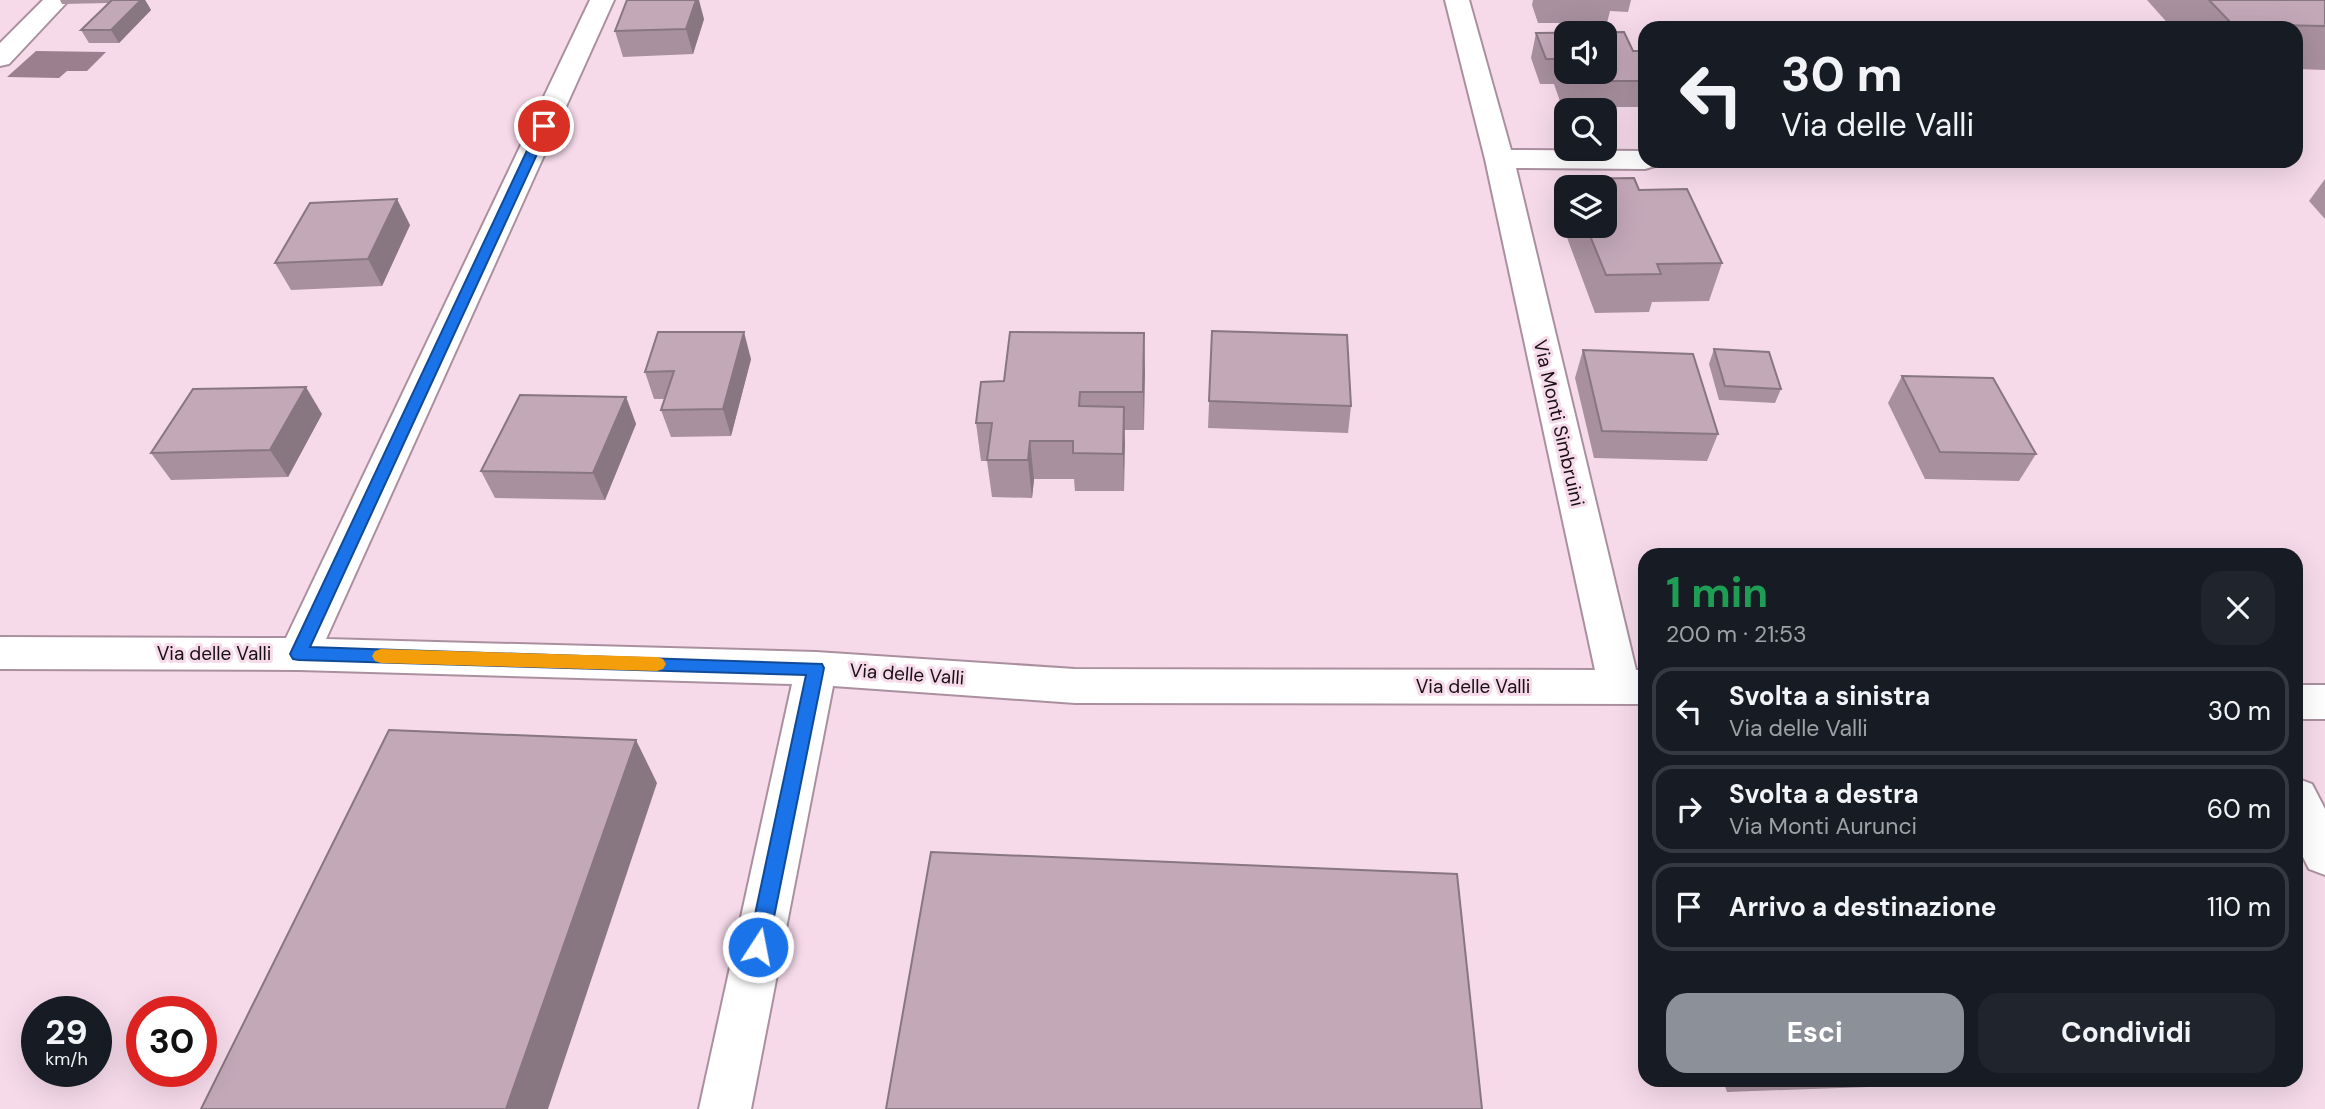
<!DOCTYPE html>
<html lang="it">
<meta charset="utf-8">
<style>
body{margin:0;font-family:"DM Sans",sans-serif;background:#20242c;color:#f1f3f6;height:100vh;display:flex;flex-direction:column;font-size:26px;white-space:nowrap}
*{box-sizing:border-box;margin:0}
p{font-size:23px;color:#9ea1a6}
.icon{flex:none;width:38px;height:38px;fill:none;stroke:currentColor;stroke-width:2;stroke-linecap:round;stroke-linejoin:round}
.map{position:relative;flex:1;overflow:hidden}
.drawer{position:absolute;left:1638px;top:548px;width:665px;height:539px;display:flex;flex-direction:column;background:#171b24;border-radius:21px;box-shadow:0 7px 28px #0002}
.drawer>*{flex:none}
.hud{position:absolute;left:1638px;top:21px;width:665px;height:147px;border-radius:21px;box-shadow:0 7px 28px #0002;background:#171b24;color:#f1f3f6;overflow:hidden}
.fabs{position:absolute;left:1554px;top:21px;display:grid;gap:14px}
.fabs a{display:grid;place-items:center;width:63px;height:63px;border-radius:14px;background:#171b24;box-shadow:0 7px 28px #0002;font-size:35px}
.speed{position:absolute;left:21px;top:996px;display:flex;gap:14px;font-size:35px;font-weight:700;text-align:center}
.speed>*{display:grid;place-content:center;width:91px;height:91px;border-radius:50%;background:#171b24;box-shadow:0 7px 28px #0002;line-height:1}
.speed small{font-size:18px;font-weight:400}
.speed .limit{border:10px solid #d22;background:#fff;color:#111}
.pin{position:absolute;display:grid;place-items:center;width:60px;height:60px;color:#fff;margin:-30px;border:4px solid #fff;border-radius:50%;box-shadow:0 2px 7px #0007}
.me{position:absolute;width:77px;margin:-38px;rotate:11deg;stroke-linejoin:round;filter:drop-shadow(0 0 5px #0008)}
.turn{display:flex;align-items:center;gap:24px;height:147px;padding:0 28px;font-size:32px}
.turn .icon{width:91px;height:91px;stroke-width:2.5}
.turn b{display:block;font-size:49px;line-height:60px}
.round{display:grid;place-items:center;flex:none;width:74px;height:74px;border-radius:21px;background:#20242c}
.summary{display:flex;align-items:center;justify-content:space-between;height:119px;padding:0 28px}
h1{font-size:42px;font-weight:700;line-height:52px;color:#1e9e55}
.primary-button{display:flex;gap:14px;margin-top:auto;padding:14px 28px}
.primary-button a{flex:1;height:80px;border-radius:21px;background:#8c9099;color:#fff;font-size:28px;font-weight:700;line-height:80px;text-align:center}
.primary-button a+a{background:#20242c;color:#f1f3f6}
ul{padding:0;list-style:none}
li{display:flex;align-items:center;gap:21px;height:88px;margin:0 14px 10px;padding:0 14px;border:4px solid #363941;border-radius:21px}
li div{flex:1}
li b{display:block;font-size:26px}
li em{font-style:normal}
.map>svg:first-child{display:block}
.water{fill:#9b7f8f}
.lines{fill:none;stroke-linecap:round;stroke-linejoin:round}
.minor-casing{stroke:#aa909f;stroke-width:4}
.minor{fill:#fff;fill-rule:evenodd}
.wall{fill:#a8909e;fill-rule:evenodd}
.shaded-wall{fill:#887681}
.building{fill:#c3a8b8;stroke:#887681;stroke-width:2;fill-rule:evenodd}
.route{fill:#1a73e8;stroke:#114b97;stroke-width:2}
.slow{fill:#f59e0b}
.labels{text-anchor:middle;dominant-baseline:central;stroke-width:6;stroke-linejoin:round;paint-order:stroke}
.street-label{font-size:19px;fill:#180f14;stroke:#f6daea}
</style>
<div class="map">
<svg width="2325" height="1109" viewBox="0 0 2325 1109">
<rect width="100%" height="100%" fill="#f6daea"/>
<path class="water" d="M 36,51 L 106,52 L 87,71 L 67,71 L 59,78 L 7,77 Z"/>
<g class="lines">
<defs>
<g id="minor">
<path d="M 43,0 L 69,0 L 9,64 L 0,66 L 0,43 Z"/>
<path d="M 590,0 L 614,0 L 326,639 L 816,652 L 1075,669 L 1595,670 L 1485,159 L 1445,0 L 1469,0 L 1511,150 L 1645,151 L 1645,161 L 1659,161 L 1655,166 L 1645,169 L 1516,168 L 1636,670 L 1645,670 L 1645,704 L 1075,703 L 833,686 L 751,1109 L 699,1109 L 792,684 L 299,670 L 0,669 L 0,637 L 286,638 Z"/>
<rect x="2296" y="685" width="29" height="34"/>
<path d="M 2296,778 L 2312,784 L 2325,809 L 2325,875 L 2309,869 L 2296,843 Z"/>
</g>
</defs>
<use href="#minor" class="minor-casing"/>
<use href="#minor" class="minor"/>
</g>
<g class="wall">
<path d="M 60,0 L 145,0 L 151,10 L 119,43 L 89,43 L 81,30 L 109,3 L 62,4 Z"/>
<path d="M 1533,0 L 1631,0 L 1628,12 L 1610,11 L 1607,23 L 1538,23 L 1532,5 Z"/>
<path d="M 2147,0 L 2325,0 L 2325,70 L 2296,69 L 2296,28 L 2172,28 Z"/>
<path d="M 704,19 L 693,54 L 623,57 L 615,31 Z"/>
<path d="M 1536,33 L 1633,51 L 1645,60 L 1645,107 L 1562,107 L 1554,84 L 1540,84 L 1531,58 Z"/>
<path d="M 1568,179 L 1639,190 L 1722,263 L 1709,301 L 1652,302 L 1649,312 L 1595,313 L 1559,216 ZM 1566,187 L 1605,187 L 1605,226 L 1566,226 Z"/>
<path d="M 2325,179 L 2325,219 L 2309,201 Z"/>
<path d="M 410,225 L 382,286 L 291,290 L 275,263 Z"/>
<path d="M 1212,331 L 1351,406 L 1348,433 L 1208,428 Z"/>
<path d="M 1144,333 L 1144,430 L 1124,430 L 1124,491 L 1075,491 L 1074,479 L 1034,479 L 1032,498 L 992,497 L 987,461 L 981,461 L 976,423 Z"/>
<path d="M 1714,349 L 1781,389 L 1775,403 L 1719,400 L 1709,364 Z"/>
<path d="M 1583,350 L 1718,434 L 1707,461 L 1594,458 L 1575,378 Z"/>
<path d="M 751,359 L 731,436 L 671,437 L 661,410 L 665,399 L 654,399 L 645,372 Z"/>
<path d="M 1902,376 L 2036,454 L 2019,481 L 1925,479 L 1888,403 Z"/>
<path d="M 626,397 L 636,424 L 605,500 L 495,498 L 481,471 Z"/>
<path d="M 322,414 L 288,477 L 171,480 L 151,453 Z"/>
<path d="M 1723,1080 L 2059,1080 L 1727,1092 Z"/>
</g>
<g class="shaded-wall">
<path d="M 141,0 L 145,0 L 151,10 L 119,43 L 111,30 Z"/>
<path d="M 696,0 L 699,0 L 704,19 L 693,54 L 686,29 Z"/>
<path d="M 397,199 L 410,225 L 382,286 L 368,259 Z"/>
<path d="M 744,332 L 751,359 L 731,436 L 723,409 Z"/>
<path d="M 1144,333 L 1145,371 L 1144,430 L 1143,392 Z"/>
<path d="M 306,387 L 322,414 L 288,477 L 270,450 Z"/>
<path d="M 626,397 L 636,424 L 605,500 L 593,473 Z"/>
<path d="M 1124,407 L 1125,444 L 1124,491 L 1123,454 Z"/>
<path d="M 1030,441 L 1034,479 L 1032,498 L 1028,460 Z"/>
<path d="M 636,740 L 657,783 L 548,1109 L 506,1109 Z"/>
</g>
<g class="building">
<path d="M 112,0 L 141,0 L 111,30 L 81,30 Z"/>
<path d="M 627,0 L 696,0 L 686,29 L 615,31 Z"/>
<path d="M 2209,0 L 2325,0 L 2325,26 L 2232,24 Z"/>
<path d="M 1624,32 L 1633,51 L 1641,51 L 1645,60 L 1645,81 L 1568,81 L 1560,59 L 1546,59 L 1536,33 ZM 1566,33 L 1605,33 L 1605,72 L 1566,72 Z"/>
<path d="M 1634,178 L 1639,190 L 1687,189 L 1722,263 L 1657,264 L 1661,274 L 1606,275 L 1586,226 L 1605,226 L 1605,187 L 1571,187 L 1568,179 Z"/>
<path d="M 397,199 L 368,259 L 275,263 L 310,203 Z"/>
<path d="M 1212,331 L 1347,335 L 1351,406 L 1209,401 Z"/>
<path d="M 658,332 L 744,332 L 723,409 L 661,410 L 674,371 L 645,372 Z"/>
<path d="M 1010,332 L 1144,333 L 1143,392 L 1080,392 L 1079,406 L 1124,407 L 1123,454 L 1073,453 L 1073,441 L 1030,441 L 1028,460 L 987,460 L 992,423 L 976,423 L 981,382 L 1004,381 Z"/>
<path d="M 1714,349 L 1769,352 L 1781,389 L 1725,386 Z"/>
<path d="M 1583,350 L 1693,354 L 1718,434 L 1602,431 Z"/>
<path d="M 1902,376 L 1993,378 L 2036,454 L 1940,452 Z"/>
<path d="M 306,387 L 270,450 L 151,453 L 193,389 Z"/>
<path d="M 520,395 L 626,397 L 593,473 L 481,471 Z"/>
<path d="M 389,730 L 636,740 L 506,1109 L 201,1109 Z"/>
<path d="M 931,852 L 1457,874 L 1482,1109 L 886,1109 Z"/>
</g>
<path class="route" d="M 540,123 L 550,126 L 310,647 L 822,664 L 824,668 L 768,947 L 765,953 L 758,956 L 751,953 L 748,947 L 806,675 L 299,660 L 293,659 L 290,654 Z"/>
<path class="slow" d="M 381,649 L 657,657 L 663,659 L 666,664 L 663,669 L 657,671 L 381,663 L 375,661 L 372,656 L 375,651 Z"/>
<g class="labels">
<g class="street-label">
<text transform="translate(1559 423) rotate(77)">Via Monti Simbruini</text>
<text x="214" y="653">Via delle Valli</text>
<text transform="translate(907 674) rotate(4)">Via delle Valli</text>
<text x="1473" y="686">Via delle Valli</text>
</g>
</g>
</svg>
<div class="fabs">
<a><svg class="icon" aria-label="sound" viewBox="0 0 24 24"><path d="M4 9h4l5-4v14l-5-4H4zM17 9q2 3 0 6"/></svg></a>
<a><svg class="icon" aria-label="search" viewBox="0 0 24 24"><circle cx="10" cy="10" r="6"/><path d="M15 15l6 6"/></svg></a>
<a><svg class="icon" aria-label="layers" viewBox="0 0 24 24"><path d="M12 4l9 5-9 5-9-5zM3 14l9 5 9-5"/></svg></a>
</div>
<div class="speed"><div>29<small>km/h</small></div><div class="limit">30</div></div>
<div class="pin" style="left:544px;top:126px;background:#d93025"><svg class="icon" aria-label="arrive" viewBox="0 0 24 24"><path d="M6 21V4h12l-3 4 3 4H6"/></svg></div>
<svg class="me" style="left:758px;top:947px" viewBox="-20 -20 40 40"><circle r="17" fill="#1a73e8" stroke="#fff" stroke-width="3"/><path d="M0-11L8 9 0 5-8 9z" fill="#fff"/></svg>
<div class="hud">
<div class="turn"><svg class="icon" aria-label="left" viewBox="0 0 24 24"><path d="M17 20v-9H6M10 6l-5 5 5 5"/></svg><div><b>30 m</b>Via delle Valli</div></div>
</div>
<section class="drawer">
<div class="summary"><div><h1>1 min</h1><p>200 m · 21:53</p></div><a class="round"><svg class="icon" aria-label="close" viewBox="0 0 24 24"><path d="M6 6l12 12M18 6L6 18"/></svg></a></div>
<ul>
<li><svg class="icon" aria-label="left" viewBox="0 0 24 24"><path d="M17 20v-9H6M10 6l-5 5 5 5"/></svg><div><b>Svolta a sinistra</b><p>Via delle Valli</p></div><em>30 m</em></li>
<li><svg class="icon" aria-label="right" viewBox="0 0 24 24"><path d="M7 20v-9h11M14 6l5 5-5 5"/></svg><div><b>Svolta a destra</b><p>Via Monti Aurunci</p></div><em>60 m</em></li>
<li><svg class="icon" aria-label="arrive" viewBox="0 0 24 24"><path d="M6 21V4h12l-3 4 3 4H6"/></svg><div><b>Arrivo a destinazione</b></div><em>110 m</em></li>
</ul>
<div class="primary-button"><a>Esci</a><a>Condividi</a></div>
</section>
</div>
